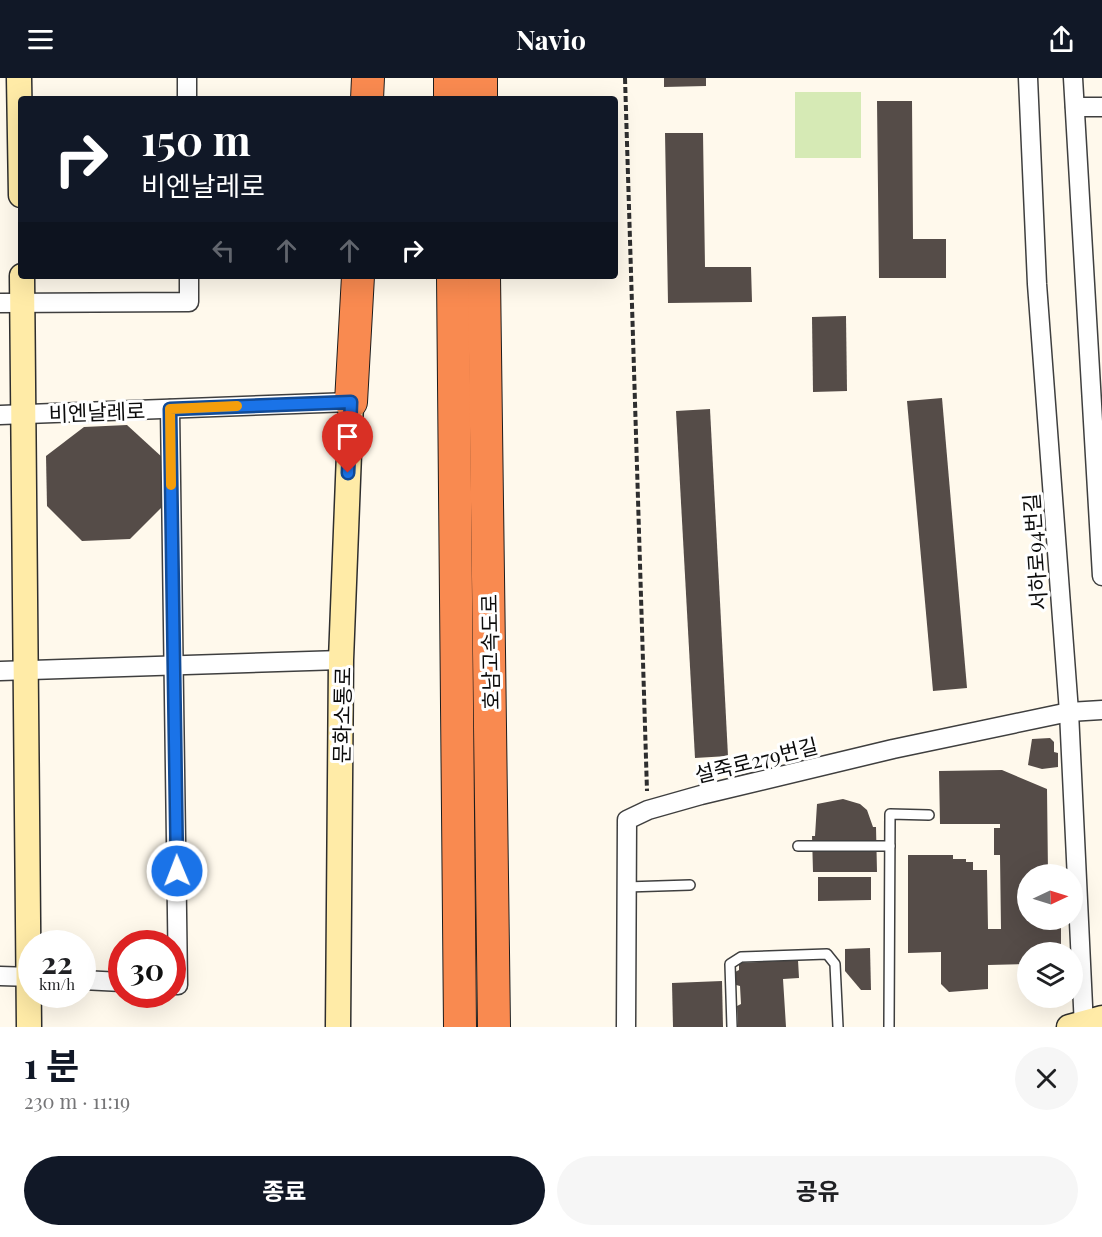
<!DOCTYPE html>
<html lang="ko">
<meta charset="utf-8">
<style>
body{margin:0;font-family:"Playfair Display","Noto Sans KR",serif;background:#f6f6f6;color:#202124;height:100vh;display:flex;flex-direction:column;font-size:22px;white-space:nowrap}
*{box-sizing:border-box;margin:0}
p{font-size:20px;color:#757577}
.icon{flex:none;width:33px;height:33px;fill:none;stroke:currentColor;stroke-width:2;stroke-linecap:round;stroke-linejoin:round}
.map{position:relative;height:949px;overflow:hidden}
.drawer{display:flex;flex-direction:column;background:#fff;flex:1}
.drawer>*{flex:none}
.top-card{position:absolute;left:18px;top:18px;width:600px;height:183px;border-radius:6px;box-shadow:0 6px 24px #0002;background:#111827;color:#fff;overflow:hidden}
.needle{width:39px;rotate:86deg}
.controls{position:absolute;left:1017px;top:786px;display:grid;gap:12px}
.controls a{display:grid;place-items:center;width:66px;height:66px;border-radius:50%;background:#fff;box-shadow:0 6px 24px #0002;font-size:30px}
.speed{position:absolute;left:18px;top:852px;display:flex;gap:12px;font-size:30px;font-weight:700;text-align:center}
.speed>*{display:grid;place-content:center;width:78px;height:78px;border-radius:50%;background:#fff;box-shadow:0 6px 24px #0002;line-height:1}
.speed small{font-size:15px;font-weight:400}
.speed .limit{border:9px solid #d22;background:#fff;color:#111}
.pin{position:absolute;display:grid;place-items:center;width:51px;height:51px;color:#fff;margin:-62px -26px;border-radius:50% 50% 50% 0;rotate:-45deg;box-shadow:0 0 6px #0007}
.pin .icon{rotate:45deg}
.me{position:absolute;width:66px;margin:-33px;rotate:359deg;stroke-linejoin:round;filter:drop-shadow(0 0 4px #0008)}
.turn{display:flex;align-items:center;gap:21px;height:126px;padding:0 24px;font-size:27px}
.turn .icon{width:78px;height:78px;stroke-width:2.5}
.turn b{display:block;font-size:42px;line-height:51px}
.lanes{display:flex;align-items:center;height:57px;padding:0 24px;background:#0003;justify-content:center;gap:30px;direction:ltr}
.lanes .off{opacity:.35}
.round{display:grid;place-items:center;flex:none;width:63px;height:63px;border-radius:32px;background:#f6f6f6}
.headline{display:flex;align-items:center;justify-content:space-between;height:102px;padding:0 24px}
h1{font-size:36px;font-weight:700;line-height:45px;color:#111827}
.action{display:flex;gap:12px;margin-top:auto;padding:12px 24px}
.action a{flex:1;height:69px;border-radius:36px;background:#111827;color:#fff;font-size:24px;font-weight:700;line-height:69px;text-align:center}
.action a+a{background:#f6f6f6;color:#202124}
header{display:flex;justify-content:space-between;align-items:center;height:78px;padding:0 24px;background:#111827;color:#fff;font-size:27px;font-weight:700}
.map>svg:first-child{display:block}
.park{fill:#d6eab5}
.building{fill:#554c48}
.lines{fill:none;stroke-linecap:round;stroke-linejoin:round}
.lane-casing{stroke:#3f3f3f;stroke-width:12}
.street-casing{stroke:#3f3f3f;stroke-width:21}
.secondary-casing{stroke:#2e2e2e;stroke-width:27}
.highway-casing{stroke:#1d1d1d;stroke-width:34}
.path{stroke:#2e2e2e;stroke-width:4;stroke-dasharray:6 3;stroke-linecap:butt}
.lane{stroke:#fff;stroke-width:9}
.street{stroke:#fff;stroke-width:18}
.secondary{stroke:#ffeba7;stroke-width:24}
.highway{stroke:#f98a50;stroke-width:32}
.route-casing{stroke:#114b97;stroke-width:15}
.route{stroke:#1a73e8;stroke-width:10}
.slow{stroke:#f59e0b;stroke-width:10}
.labels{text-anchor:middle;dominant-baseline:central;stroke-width:6;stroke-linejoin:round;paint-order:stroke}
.street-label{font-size:21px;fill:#0c0c0c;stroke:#fff}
</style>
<header><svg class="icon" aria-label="menu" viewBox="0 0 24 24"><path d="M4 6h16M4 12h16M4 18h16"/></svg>Navio<svg class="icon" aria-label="share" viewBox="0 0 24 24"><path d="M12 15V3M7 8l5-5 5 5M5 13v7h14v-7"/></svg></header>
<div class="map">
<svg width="1102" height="949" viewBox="0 0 1102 949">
<rect width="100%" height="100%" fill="#fff9ec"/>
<rect class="park" x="795" y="14" width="66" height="66"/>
<g class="building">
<path d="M 664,0 L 706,0 L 706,8 L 664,9 Z"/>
<path d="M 877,23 L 912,23 L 913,161 L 946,161 L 946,200 L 879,200 Z"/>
<path d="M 665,55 L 703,55 L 705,189 L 751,189 L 752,224 L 668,225 Z"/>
<path d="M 846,238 L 847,313 L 813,314 L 812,239 Z"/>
<path d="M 942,320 L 967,610 L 933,613 L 907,323 Z"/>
<path d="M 710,331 L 728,678 L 695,680 L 676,333 Z"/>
<path d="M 127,347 L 163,380 L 164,427 L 130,461 L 82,463 L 47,428 L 46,378 L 84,349 Z"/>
<path d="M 1050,660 L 1054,664 L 1054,674 L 1058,675 L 1058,689 L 1042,691 L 1028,687 L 1032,661 Z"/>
<path d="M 1002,692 L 1047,711 L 1048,796 L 1028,796 L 1028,842 L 1061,842 L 1061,874 L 1028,874 L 1028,886 L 988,887 L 988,911 L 949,914 L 941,906 L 941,874 L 908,875 L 908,777 L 953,777 L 953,781 L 966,781 L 966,784 L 973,784 L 973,792 L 987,792 L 988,851 L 1001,851 L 1000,777 L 994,777 L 994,750 L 1000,750 L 1000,746 L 940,746 L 939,693 Z"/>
<path d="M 843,721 L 860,726 L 867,732 L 873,749 L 876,749 L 877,794 L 813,794 L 812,758 L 815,758 L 817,726 Z"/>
<path d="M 818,799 L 871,799 L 871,822 L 818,823 Z"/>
<path d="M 870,870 L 871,912 L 861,912 L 845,893 L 845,871 Z"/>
<path d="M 798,882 L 799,900 L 783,901 L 786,949 L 738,949 L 737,928 L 741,926 L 740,908 L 736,907 L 735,894 L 739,892 L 739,885 Z"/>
<path d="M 722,903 L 723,949 L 673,949 L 672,905 Z"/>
</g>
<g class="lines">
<defs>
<g id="lane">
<path d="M 798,768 L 890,768"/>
<path d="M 626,809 L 690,807"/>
<path d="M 732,949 L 730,886 L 741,879 L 827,876 L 835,886 L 838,949"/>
<path d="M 889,949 L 890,736 L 929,737"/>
</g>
<g id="street">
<path d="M 187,0 L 187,21"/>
<path d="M 1028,0 L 1037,206 L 1069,634 L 1084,949"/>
<path d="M 1073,0 L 1102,498"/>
<path d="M 1075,29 L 1102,29"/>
<path d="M 0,225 L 189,224 L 189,198"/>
<path d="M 170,331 L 178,907 L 172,907"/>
<path d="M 0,337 L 351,324"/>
<path d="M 0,593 L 341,582"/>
<path d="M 0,898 L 32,899"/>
<path d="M 82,902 L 122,904"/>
<path d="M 626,949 L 627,742 L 648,732 L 701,717 L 893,671 L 1069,634 L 1102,632"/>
</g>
<g id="secondary">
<path d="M 19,0 L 21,117"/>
<path d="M 22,198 L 29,949"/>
<path d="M 338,949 L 341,582 L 351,324"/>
<path d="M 1069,949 L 1102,940"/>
</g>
<g id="highway">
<path d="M 450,0 L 450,21"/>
<path d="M 481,0 L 481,21"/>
<path d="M 367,21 L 368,0"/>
<path d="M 453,198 L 460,949"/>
<path d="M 484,198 L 494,949"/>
<path d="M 351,324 L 358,198"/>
</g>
</defs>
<use href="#lane" class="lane-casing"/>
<use href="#street" class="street-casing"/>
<use href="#secondary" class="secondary-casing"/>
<use href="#highway" class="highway-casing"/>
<path class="path" d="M 625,0 L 647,713"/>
<use href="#lane" class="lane"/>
<use href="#street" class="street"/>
<use href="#secondary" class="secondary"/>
<use href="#highway" class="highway"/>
</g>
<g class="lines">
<defs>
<path id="route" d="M 177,793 L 170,331 L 351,324 L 348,395"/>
</defs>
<use href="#route" class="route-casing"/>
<use href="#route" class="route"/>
<path class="slow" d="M 171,407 L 170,331 L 237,328"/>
</g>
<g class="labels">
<g class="street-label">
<text transform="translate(97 333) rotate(-2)">비엔날레로</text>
<text transform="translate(1034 474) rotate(-94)">서하로94번길</text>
<text transform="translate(489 574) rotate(-91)">호남고속도로</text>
<text transform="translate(341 637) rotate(-89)">문화소통로</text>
<text transform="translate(756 681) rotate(-14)">설죽로279번길</text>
</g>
</g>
</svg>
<div class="controls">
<a><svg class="needle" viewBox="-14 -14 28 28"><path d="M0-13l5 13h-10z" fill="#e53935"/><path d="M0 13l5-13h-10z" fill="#757577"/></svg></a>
<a><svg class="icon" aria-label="layers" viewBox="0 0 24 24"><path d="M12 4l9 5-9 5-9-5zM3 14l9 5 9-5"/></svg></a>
</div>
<div class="speed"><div>22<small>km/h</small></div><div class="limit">30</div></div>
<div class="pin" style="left:348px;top:395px;background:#d93025"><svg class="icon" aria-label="arrive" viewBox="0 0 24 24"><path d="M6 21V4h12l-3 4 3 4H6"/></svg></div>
<svg class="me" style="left:177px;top:793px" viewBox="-20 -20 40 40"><circle r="17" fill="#1a73e8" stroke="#fff" stroke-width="3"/><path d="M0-11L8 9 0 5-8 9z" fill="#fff"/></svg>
<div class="top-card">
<div class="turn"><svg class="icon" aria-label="right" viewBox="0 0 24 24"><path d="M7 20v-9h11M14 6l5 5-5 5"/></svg><div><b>150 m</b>비엔날레로</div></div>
<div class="lanes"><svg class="icon off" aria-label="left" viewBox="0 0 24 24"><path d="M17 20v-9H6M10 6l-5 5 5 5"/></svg><svg class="icon off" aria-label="ahead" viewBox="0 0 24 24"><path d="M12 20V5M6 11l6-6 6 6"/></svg><svg class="icon off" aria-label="ahead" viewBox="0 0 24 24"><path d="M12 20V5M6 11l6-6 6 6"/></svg><svg class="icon" aria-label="right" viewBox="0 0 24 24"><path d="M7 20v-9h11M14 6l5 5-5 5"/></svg></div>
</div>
</div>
<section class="drawer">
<div class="headline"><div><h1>1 분</h1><p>230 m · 11:19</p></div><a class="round"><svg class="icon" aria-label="close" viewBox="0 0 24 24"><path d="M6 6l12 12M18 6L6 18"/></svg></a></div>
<div class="action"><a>종료</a><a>공유</a></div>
</section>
